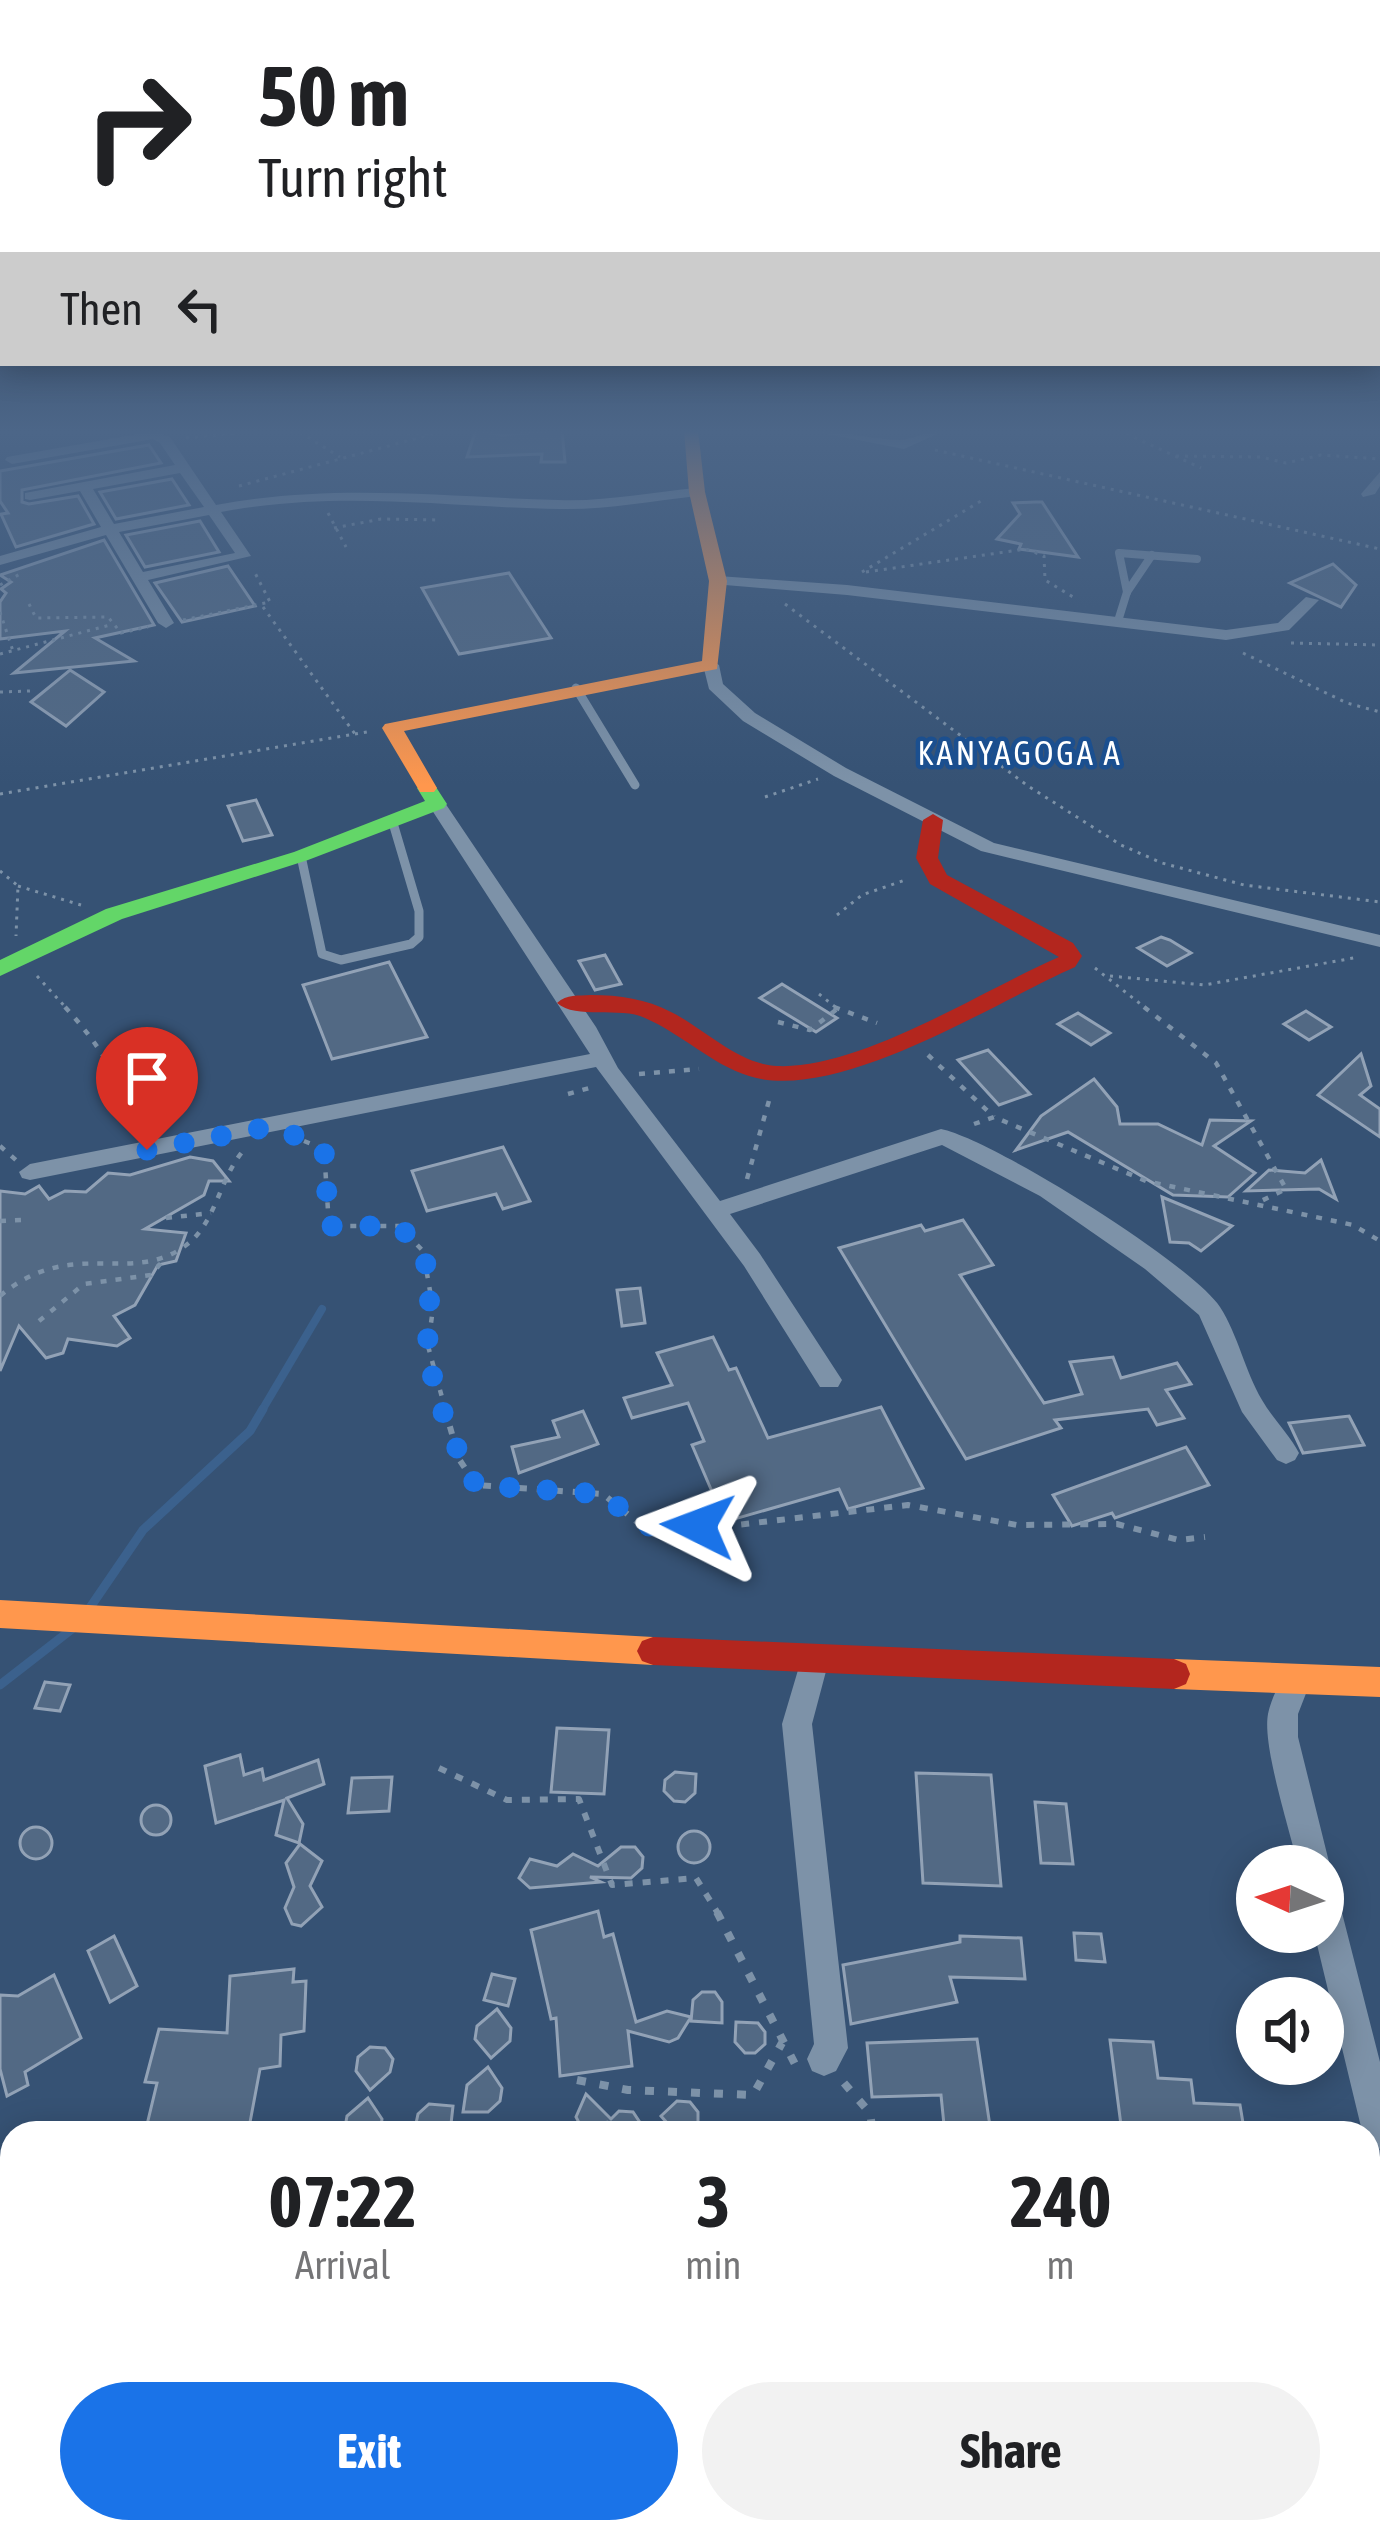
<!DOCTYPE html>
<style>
body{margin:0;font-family:"Asap Condensed",sans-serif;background:#f2f2f2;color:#202124;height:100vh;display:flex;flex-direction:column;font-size:45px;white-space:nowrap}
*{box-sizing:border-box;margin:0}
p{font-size:39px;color:#757577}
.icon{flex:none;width:66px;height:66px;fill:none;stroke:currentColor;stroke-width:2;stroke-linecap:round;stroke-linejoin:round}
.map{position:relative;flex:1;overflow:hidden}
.drawer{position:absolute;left:0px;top:2121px;width:1380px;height:423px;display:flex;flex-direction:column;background:#fff;border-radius:36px 36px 0 0;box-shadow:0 6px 30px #0003}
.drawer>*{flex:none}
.hud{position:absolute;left:0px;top:0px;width:1380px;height:366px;box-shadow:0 6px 30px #0003;background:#fff;color:#202124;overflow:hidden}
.needle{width:78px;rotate:273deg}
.buttons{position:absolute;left:1236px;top:1845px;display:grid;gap:24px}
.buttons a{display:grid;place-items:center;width:108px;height:108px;border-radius:50%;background:#fff;box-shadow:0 6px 30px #0003;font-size:60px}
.pin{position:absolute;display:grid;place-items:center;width:102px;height:102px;color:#fff;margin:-123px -51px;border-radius:50% 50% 50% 0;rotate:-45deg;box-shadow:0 0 12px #0007}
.pin .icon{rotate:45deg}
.me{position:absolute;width:132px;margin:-66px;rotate:273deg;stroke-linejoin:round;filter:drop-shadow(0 0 9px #0008)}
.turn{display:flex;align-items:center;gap:42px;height:252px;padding:0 60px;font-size:54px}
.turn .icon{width:156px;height:156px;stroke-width:2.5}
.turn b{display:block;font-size:84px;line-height:102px}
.then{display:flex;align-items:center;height:114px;padding:0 60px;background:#0003;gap:24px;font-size:45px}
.eta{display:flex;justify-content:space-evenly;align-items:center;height:204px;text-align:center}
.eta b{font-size:72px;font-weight:700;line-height:84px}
.cta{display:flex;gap:24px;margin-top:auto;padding:24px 60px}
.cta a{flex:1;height:138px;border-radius:72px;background:#1a73e8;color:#fff;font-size:48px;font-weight:700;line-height:138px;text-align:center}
.cta a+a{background:#f2f2f2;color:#202124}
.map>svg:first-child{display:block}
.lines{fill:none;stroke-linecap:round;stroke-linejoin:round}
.stream-far1{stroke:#3b618d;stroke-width:8}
.stream{stroke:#3b618d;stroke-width:9}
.building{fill:#526984;stroke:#92a2b6;stroke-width:3}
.path-far3{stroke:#7d92a8;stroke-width:3;stroke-dasharray:3 6;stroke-linecap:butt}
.path-far2{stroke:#7d92a8;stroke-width:4.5;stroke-dasharray:6 9;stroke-linecap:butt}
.path-far1{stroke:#7d92a8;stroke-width:6;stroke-dasharray:8 10;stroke-linecap:butt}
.path{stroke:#7d92a8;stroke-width:8;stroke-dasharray:9 14;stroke-linecap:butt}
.lane-far1{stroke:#7d92a8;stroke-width:8}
.lane{stroke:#7d92a8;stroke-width:9}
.street{fill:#7d92a8;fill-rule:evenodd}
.fast{fill:#63d668;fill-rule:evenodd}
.slow{fill:#ff974d;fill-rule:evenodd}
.jam{fill:#b3261e;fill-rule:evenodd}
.route{stroke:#1a73e8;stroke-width:21;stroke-dasharray:0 37.8}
.labels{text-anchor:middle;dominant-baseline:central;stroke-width:9;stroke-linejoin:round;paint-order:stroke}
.far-quarter-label{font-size:33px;letter-spacing:3px;fill:#fff;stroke:#1b4f8f}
</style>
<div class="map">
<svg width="1380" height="2542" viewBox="0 0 1380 2542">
<rect width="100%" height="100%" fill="#365274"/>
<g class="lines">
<path class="stream-far1" d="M 261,1412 L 322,1309"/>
<g class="stream">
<path d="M 89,1609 L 143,1530 L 250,1431 L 263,1409"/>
<path d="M 0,1685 L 72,1629"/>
</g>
</g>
<g class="building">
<path d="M 476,430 L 502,435 L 562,430 L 565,462 L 541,462 L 542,454 L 467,457 Z"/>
<path d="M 149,445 L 161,463 L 22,490 L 22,502 L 29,504 L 78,496 L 94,524 L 16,547 L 1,514 L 8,513 L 0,501 L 0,471 Z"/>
<path d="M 172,479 L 189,505 L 116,519 L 100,492 Z"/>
<path d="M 1036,502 L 1042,502 L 1078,557 L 1019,549 L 1021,544 L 997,539 L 1020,514 L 1013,503 Z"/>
<path d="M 200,521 L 219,552 L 145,567 L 126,535 Z"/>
<path d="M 104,540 L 154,625 L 95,638 L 134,661 L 14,673 L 65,631 L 0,639 L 0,602 L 6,593 L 1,589 L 11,582 L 0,575 Z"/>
<path d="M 1333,564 L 1356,585 L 1341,607 L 1290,583 Z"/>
<path d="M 228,566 L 255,606 L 182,622 L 155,583 Z"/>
<path d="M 509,573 L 551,638 L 459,654 L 422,588 Z"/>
<path d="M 70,670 L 104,692 L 66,726 L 31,702 Z"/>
<path d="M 256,800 L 272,835 L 243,841 L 228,806 Z"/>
<path d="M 1161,937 L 1170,940 L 1191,953 L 1167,966 L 1138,948 Z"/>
<path d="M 605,955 L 621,984 L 595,990 L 579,961 Z"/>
<path d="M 389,962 L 427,1037 L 332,1059 L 303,985 Z"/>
<path d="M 782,984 L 837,1018 L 816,1032 L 760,998 Z"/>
<path d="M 1306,1011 L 1331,1027 L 1309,1040 L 1284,1024 Z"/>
<path d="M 1078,1013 L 1110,1033 L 1091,1045 L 1058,1024 Z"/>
<path d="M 988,1050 L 1030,1094 L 999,1105 L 958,1060 Z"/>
<path d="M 1361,1054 L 1371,1086 L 1360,1095 L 1380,1109 L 1380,1137 L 1318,1095 Z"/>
<path d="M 1094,1079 L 1117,1107 L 1120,1124 L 1158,1124 L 1202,1145 L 1210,1120 L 1251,1121 L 1214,1146 L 1255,1173 L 1228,1197 L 1173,1195 L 1068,1132 L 1016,1150 L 1041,1116 Z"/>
<path d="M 503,1147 L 530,1201 L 503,1209 L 496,1194 L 427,1211 L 412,1171 Z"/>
<path d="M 190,1157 L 213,1161 L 229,1181 L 209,1181 L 204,1195 L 145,1229 L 186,1233 L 176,1261 L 158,1265 L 135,1305 L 114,1316 L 130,1338 L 117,1346 L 68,1339 L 63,1353 L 46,1358 L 19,1326 L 0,1371 L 0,1191 L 25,1194 L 39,1186 L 49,1199 L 65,1191 L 86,1192 L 108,1173 L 130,1175 Z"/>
<path d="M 1321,1160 L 1336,1199 L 1319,1189 L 1246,1191 L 1269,1170 L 1305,1173 Z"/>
<path d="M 1162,1197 L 1232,1226 L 1201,1251 L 1189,1243 L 1170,1242 Z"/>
<path d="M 963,1220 L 993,1265 L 960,1275 L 1044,1403 L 1082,1394 L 1070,1362 L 1113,1357 L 1121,1378 L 1177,1363 L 1191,1384 L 1166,1390 L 1184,1418 L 1157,1425 L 1148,1409 L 1055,1420 L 1061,1428 L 966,1459 L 839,1248 L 921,1225 L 925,1231 Z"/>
<path d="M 640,1288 L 645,1323 L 622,1326 L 617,1290 Z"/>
<path d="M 713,1337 L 729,1370 L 736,1368 L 768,1438 L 881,1407 L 923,1488 L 848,1509 L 839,1489 L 689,1532 L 681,1511 L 716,1501 L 692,1445 L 704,1441 L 688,1403 L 632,1418 L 624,1398 L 672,1385 L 657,1353 Z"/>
<path d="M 583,1411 L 598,1444 L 519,1473 L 512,1447 L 559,1437 L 553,1421 Z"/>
<path d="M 1349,1416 L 1364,1445 L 1303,1453 L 1289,1423 Z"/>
<path d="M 1186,1447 L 1209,1485 L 1115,1518 L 1112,1513 L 1072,1526 L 1053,1495 Z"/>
<path d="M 45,1682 L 70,1685 L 60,1711 L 35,1708 Z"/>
<path d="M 557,1728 L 609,1730 L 604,1794 L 551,1792 Z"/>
<path d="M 240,1755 L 244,1775 L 262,1769 L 264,1780 L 318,1760 L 324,1784 L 287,1798 L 303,1824 L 299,1843 L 276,1835 L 284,1800 L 216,1823 L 205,1766 Z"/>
<path d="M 675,1772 L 696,1774 L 695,1793 L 685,1802 L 674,1801 L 664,1791 L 665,1780 Z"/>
<path d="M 916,1773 L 991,1775 L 1001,1886 L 923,1883 Z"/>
<path d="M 392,1777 L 389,1811 L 348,1813 L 352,1778 Z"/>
<path d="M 1035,1802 L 1066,1804 L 1073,1864 L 1041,1863 Z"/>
<circle cx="156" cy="1820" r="15"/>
<circle cx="36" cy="1843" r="16"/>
<circle cx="694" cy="1847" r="16"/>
<path d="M 300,1844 L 322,1861 L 310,1886 L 322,1907 L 301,1926 L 292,1924 L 285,1908 L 294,1887 L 286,1863 Z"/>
<path d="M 621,1847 L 635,1847 L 643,1857 L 642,1868 L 631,1878 L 590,1877 L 601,1882 L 530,1888 L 519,1878 L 530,1859 L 557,1866 L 573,1854 L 598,1866 Z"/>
<path d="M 598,1911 L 604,1937 L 613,1934 L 636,2022 L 667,2011 L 691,2017 L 678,2038 L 669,2042 L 628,2031 L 632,2066 L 560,2076 L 556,2018 L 551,2019 L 531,1930 Z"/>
<path d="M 1074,1933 L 1101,1934 L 1105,1962 L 1076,1960 Z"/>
<path d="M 114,1936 L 137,1986 L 110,2002 L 88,1951 Z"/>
<path d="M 960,1936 L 1021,1938 L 1025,1979 L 950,1977 L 957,2002 L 851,2024 L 843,1965 L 960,1942 Z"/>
<path d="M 294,1969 L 293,1982 L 306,1981 L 304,2031 L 281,2035 L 280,2066 L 260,2069 L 248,2133 L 145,2133 L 157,2083 L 145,2082 L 159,2029 L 227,2033 L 230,1976 Z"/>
<path d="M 492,1974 L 515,1979 L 508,2006 L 484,2000 Z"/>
<path d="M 54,1975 L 81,2038 L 25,2072 L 28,2085 L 7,2096 L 0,2069 L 0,1995 L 18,1996 Z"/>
<path d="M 702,1992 L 715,1992 L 722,2002 L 722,2023 L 691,2021 L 693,2000 Z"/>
<path d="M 497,2009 L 511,2028 L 510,2041 L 491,2058 L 475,2039 L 477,2026 Z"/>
<path d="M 736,2022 L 758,2023 L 765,2032 L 765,2044 L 755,2053 L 745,2053 L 735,2042 Z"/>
<path d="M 977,2039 L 991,2133 L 944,2125 L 941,2095 L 872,2097 L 867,2043 Z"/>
<path d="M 1110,2040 L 1153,2042 L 1158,2078 L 1191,2080 L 1194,2103 L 1240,2105 L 1244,2129 L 1122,2133 Z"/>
<path d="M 370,2047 L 385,2048 L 393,2059 L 390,2072 L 370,2090 L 356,2071 L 358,2057 Z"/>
<path d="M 488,2067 L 502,2088 L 500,2101 L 488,2112 L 463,2112 L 467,2085 Z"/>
<path d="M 586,2094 L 611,2119 L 619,2111 L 633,2112 L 647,2133 L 596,2133 L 608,2122 L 584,2132 L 576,2117 Z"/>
<path d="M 368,2098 L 382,2119 L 380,2133 L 344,2133 L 347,2116 Z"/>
<path d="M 677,2101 L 690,2102 L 698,2112 L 698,2124 L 689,2133 L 676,2133 L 661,2116 Z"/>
<path d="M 429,2104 L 453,2106 L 450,2133 L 414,2133 L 418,2114 Z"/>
</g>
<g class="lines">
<g class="path-far3">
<path d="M 282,430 L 301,433 L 340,457"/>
<path d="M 308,430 L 428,434"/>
<path d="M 1118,430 L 1201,468"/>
<path d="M 186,438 L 270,430"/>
<path d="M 935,450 L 1380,549"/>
<path d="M 1176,456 L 1261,457 L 1286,463 L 1321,455 L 1380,459"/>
<path d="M 239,486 L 448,430"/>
<path d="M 328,513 L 346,547"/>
<path d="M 334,528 L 381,519 L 441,520"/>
<path d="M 862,572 L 981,501"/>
<path d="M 866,572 L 1026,549 L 1044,556 L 1045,580 L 1073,597"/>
<path d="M 0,585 L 20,574"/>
<path d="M 29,604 L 36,618 L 108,617 L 121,633 L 148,627"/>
<path d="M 785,604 L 1028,786 L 1121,845 L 1162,863 L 1244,885 L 1380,902"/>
<path d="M 263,607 L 355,734"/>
<path d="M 0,612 L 13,651"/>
<path d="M 183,620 L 270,602 L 254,571"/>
<path d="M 1291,643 L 1380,645"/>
<path d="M 1243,653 L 1347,703 L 1380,712"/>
<path d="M 0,654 L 110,625"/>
<path d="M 0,692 L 30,691"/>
<path d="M 0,794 L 367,732"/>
<path d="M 765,797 L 818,779"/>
<path d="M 0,871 L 18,886 L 16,936"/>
<path d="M 18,886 L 81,905"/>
<path d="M 837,915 L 862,895 L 908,879"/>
<path d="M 1095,968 L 1148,1010"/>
<path d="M 37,976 L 68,1010"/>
<path d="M 1110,976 L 1204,985 L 1359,957"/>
<path d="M 819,994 L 839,1010"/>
</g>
<g class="path-far2">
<path d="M 65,1007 C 99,1044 123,1081 134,1130"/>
<path d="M 834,1007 L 877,1023"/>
<path d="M 1144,1007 L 1216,1063 L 1286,1189 L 1257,1203"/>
<path d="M 778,1022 L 810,1030 L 837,1009"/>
<path d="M 928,1055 L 994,1117"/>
<path d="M 639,1074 L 699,1069"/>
<path d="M 568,1094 L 593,1087"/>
<path d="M 974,1124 L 994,1117 L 1146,1181 L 1353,1225 L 1380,1241"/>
<path d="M 304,1141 L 324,1149 L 329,1226 L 399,1226 L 423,1251 L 433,1308 L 428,1346 L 446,1412"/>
<path d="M 0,1146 L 17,1161"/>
<path d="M 747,1179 L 770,1097"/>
<path d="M 166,1218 L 211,1213"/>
<path d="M 0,1221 L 21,1220"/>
<path d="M 0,1296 C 71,1236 130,1286 185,1246 C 216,1224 219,1179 243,1151"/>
<path d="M 39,1321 L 84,1284 L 151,1275 L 166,1257"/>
</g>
<g class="path-far1">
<path d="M 445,1409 L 459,1459 L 476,1485 L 603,1494 L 642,1526 L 728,1526 L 908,1505 L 1017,1525 L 1117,1524 L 1179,1540 L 1205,1537"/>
<path d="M 439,1768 L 507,1800 L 579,1799 L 612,1885 L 696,1878 L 719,1915"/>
</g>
<g class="path">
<path d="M 717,1912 L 797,2068"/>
<path d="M 577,2080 L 628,2090 L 753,2095 L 782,2043"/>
<path d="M 844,2083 L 870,2113 L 873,2133"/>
<path d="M 1368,2509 L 1380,2512"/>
<path d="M 615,2532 L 617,2542"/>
<path d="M 1220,2532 L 1221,2542"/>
</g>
<g class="lane-far1">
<path d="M 1127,592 L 1119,553 L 1197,559"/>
<path d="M 1118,621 L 1127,592 L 1152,555"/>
</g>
<g class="lane">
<path d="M 576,688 L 635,785"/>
<path d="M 301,856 L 322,954 L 341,960 L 411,944 L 419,937 L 419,911 L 393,823"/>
</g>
<g class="street">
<path d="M 807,430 C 838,429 867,439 898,440 C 914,440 928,429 946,430 L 904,449 Z"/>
<path d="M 155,431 L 170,437 L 216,505 C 335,483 439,497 558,500 C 604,502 652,492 697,488 L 704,492 L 697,496 C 652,501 605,510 560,509 C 441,507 341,490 221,512 L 251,556 L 148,580 L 174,623 L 166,628 L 158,623 L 106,535 L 0,565 L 0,556 L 101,527 L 80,491 L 30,500 L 25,499 L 25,493 L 175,465 L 160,443 L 153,439 L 12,464 L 5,460 L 7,457 ZM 180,473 L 204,507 L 114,524 L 93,489 ZM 209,515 L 235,553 L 143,572 L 119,532 Z"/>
<path d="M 1380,472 L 1380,486 L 1375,494 L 1363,497 L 1361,494 Z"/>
<path d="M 718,576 L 847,585 L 1226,630 L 1278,623 L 1306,597 L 1319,600 L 1289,630 L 1226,640 L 847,595 L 713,584 L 710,581 Z"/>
<path d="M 711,660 L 719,665 L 723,684 L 755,713 L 846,768 L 994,843 L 1380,935 L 1380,947 L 981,851 L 834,776 L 743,721 L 709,689 L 703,665 Z"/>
<path d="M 437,799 L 443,800 L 596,1027 L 618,1068 L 720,1201 L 941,1129 C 992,1139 1192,1264 1220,1307 C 1238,1335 1245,1371 1262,1400 C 1273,1419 1289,1434 1299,1453 L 1295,1460 L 1286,1464 L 1277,1460 L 1242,1412 L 1199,1315 L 1145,1269 L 1040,1196 L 942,1145 L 730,1214 L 760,1254 L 842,1380 L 838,1387 L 820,1387 L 744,1266 L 596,1067 L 30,1180 L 22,1178 L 19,1172 L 30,1164 L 590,1054 L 428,804 Z"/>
<path d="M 815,1647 L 825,1651 L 829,1660 L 812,1724 L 848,2048 L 836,2071 L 824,2076 L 812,2071 L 807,2059 L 814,2044 L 782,1724 L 801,1660 L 805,1651 Z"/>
<path d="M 1297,1665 L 1307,1669 L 1312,1678 L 1298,1714 L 1298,1737 L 1330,1866 L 1323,1878 L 1323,1866 L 1298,1866 C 1290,1830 1262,1746 1268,1714 C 1271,1699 1280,1682 1287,1669 Z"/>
<path d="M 1323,1885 L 1334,1890 L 1339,1901 L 1380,2062 L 1380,2149 L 1368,2144 L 1368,2133 L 1362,2131 L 1314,1932 L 1323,1932 Z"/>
</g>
<path class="fast" d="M 427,782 L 434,784 L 447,804 L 444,808 L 308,860 L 122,919 L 0,976 L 0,960 L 106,909 L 294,852 L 425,801 L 417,788 Z"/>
<g class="slow">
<path d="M 684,430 L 698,430 L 705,492 L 727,581 L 717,669 L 404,731 L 437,788 L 434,792 L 420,792 L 382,728 L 385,724 L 702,661 L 709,581 L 689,492 Z"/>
<path d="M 0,1600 L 653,1637 L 664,1641 L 669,1651 L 664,1661 L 653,1665 L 0,1628 Z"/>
<path d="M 1174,1659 L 1380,1667 L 1380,1697 L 1174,1689 L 1162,1684 L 1158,1674 L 1162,1664 Z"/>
</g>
<g class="jam">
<path d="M 933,814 L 943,820 L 938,858 L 947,875 L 1073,943 L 1082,956 L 1075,967 C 993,1003 837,1104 749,1076 C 711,1064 682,1034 645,1018 C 620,1006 576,1020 557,1003 C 567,994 578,996 591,995 C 620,995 646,999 671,1012 C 705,1029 738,1064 777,1066 C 859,1070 983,990 1059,957 L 930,884 L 916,858 L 923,820 Z"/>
<path d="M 653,1637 L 1174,1659 L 1186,1664 L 1190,1674 L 1186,1684 L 1174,1689 L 653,1665 L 642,1661 L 637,1651 L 642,1641 Z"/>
</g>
</g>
<linearGradient id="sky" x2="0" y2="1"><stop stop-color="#1e2d40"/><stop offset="0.55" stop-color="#4c6688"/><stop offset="1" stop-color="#4c6688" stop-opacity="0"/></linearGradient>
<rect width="1380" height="785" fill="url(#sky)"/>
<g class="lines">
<path class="route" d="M 147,1150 L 274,1126 L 324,1149 L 329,1226 L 399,1226 C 444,1271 426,1290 428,1345 C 429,1383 456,1454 476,1485 L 603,1494 L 642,1526 L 698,1526"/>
</g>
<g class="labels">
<g class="far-quarter-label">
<text x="1020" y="753">KANYAGOGA A</text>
</g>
</g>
</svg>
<div class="buttons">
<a><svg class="needle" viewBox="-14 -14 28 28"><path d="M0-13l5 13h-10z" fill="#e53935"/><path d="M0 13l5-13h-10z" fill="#757577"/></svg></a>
<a><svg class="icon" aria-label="sound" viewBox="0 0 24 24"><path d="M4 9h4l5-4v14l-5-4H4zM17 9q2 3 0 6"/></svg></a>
</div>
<div class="pin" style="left:147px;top:1150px;background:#d93025"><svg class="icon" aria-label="arrive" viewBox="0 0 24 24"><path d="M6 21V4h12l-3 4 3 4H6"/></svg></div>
<svg class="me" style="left:698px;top:1526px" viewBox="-20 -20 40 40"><path d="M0-17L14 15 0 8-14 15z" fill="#1a73e8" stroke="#fff" stroke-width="4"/></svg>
<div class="hud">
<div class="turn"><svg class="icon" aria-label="right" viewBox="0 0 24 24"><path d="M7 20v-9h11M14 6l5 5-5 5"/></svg><div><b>50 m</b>Turn right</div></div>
<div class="then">Then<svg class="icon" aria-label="left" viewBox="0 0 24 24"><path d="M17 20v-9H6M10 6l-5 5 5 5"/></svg></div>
</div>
<section class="drawer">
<div class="eta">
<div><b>07:22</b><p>Arrival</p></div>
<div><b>3</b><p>min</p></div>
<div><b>240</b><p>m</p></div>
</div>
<div class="cta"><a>Exit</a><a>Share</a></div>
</section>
</div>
